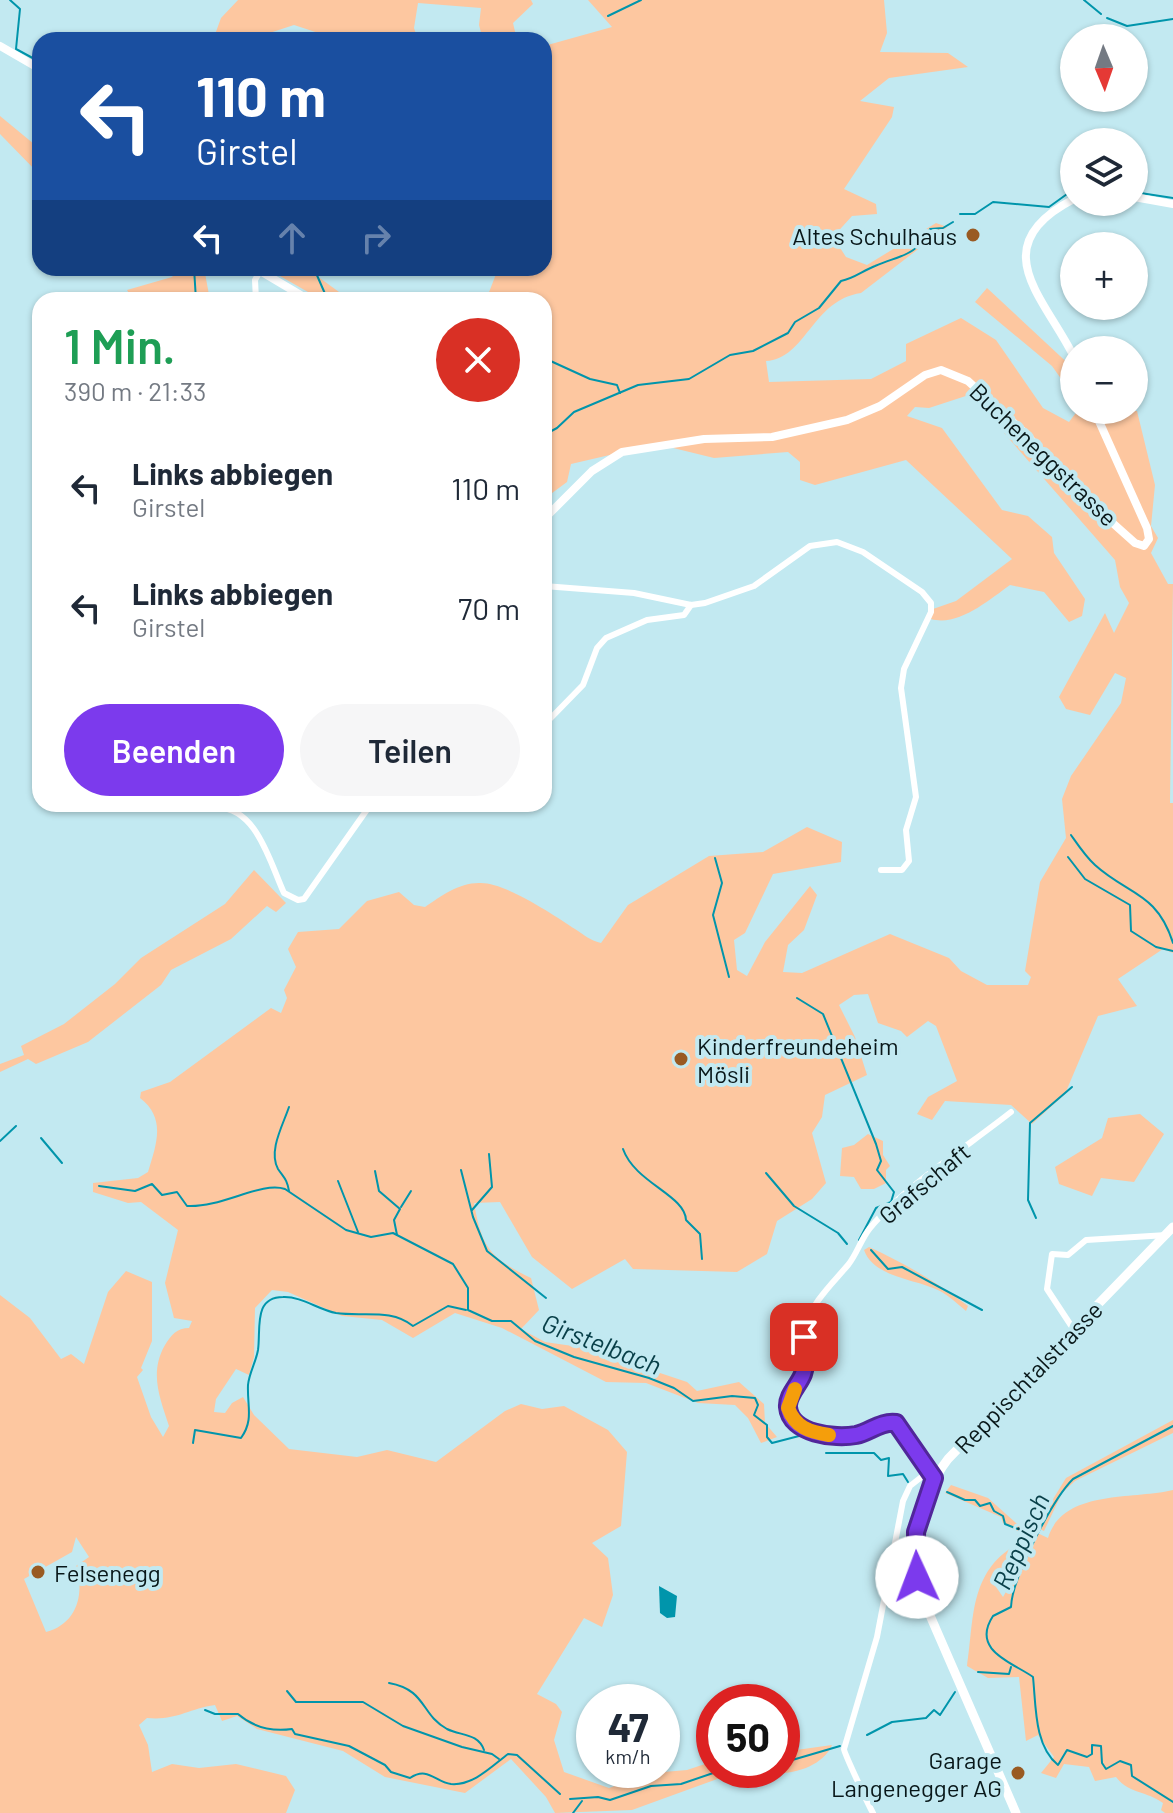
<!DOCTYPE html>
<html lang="de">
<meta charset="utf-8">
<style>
body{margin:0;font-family:Barlow,sans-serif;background:#f6f6f7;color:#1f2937;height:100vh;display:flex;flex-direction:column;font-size:30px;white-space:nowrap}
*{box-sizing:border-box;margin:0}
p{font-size:26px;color:#747a83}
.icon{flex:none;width:44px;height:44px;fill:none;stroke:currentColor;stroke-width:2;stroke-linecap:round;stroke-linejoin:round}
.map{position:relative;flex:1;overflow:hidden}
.side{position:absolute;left:32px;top:292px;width:520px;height:520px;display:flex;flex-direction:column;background:#fff;border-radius:24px;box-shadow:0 2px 6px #0004}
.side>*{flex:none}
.hud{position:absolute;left:32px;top:32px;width:520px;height:244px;border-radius:24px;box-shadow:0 2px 6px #0004;background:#1a4fa0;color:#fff;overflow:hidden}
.needle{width:52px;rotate:178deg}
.fabs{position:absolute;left:1060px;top:24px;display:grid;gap:16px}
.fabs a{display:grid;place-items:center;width:88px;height:88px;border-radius:50%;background:#fff;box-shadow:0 2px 6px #0004;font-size:40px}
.speed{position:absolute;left:576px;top:1684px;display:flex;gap:16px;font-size:40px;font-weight:700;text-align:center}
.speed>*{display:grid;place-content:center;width:104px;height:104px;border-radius:50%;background:#fff;box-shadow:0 2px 6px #0004;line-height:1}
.speed small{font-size:20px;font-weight:400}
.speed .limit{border:12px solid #d22;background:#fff;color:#111}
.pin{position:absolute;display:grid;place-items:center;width:68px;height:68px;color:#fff;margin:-34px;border-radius:16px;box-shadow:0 4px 12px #0006}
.me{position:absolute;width:88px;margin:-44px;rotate:358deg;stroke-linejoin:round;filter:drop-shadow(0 0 6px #0008)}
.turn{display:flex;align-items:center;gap:28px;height:168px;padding:0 32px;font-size:36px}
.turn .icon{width:104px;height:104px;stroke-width:2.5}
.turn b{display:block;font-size:56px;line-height:68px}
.lanes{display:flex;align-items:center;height:76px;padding:0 32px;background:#0003;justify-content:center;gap:40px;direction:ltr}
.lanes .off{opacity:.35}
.round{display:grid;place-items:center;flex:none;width:84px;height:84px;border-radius:42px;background:#f6f6f7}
.head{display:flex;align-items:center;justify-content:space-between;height:136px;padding:0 32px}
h1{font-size:48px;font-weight:600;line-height:60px;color:#1e9e55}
.button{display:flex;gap:16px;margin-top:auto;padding:16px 32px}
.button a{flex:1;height:92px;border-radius:48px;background:#7c3aed;color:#fff;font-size:32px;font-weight:600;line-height:92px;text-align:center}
.button a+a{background:#f6f6f7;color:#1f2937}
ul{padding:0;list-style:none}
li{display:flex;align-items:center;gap:24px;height:120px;padding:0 32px}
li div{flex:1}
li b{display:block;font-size:30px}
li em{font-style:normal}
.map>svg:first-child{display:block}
.green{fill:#fdc7a0;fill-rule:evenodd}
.water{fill:#0095ab}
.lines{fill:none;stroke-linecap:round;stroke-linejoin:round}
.stream{stroke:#0095ab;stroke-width:2}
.minor{stroke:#fff;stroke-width:6}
.tertiary{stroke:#fff;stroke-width:8}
.secondary{stroke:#fff;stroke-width:9}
.route-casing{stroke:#51269a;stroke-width:20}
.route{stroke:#7c3aed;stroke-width:14}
.slow{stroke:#f59e0b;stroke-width:14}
.poi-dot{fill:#995a22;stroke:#c2e9f1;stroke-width:3}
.labels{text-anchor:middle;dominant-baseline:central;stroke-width:8;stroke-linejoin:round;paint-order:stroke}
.poi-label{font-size:24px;fill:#081719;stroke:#c2e9f1;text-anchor:end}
.street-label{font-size:24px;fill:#081719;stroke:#c2e9f1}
.water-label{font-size:26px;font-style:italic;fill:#083f48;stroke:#c2e9f1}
</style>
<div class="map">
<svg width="1173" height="1813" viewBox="0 0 1173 1813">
<rect width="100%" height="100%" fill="#c2e9f1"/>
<g class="green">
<path d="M 238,0 L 531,0 L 533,4 L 513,23 L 517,40 L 483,40 L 479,25 L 481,8 L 418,3 L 414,28 L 418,40 L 340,40 L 294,25 L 248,40 L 213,40 L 221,18 Z"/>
<path d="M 588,0 L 884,0 L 887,33 L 880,52 L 948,53 L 968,67 L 889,78 L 860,101 L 894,107 L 892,117 L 844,189 L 876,204 L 877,214 L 852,216 L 833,237 L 846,257 L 867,265 L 936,223 L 947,227 L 861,293 C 812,300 806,359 766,361 L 769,382 L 871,379 L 906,361 L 906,344 L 961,318 L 996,340 L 1043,408 L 1069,422 L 1078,410 L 1137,411 L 1155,485 L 1151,526 L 1158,538 L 1151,553 L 1168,584 L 1173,584 L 1170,803 L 1173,803 L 1173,953 L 1163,949 L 1118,979 L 1137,1006 L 1098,1016 L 1065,1094 L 1032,1124 L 1011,1105 L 945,1101 L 932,1120 L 917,1114 L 928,1097 L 957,1081 L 936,1026 L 928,1021 L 907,1037 L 901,1031 L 878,1023 L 868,994 L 854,995 L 839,1005 L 855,1037 L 867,1075 L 825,1095 L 822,1117 L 812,1133 L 826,1183 L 812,1199 L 777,1221 L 767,1254 L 737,1272 L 633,1269 L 625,1259 L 572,1289 L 532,1257 L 500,1202 L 474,1203 C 482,1248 490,1258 531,1278 L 539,1310 L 521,1329 L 545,1342 L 614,1352 L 624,1361 L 687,1382 L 697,1391 L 739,1382 L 764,1404 L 765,1423 L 777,1437 L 761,1443 L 748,1418 L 735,1405 L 698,1403 L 646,1383 L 606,1382 L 502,1328 L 455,1313 L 413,1338 L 382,1320 L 342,1316 L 288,1292 L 272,1290 L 255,1308 L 254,1357 L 249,1375 L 236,1369 L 216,1399 L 214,1412 L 225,1413 L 232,1403 L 243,1397 L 254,1415 L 289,1449 L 357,1457 L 387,1450 L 436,1462 L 505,1411 L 521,1404 L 542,1409 L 564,1406 L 608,1430 L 627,1452 L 621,1526 L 592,1543 L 608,1558 L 613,1595 L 602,1627 L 584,1618 L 537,1694 L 556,1704 L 562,1712 L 554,1740 L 564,1772 L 609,1788 L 652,1773 L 687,1770 L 714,1761 L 714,1770 L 742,1770 L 632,1810 L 555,1813 L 546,1797 L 511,1759 L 465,1793 L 385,1777 L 343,1751 L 257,1729 L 237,1716 L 222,1721 L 215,1705 C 188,1709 175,1721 147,1718 L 139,1725 L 148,1745 L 152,1772 L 172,1764 L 199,1768 L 236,1764 L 286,1776 L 295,1790 L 286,1813 L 0,1813 L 0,1295 L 30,1318 L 61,1359 L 71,1354 L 84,1364 L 108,1292 L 126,1271 L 152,1282 L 152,1341 L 141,1368 L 143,1370 L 137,1377 L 151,1417 L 163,1437 L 169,1426 C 160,1398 149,1373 165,1345 C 171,1335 177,1328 189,1328 L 192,1321 L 174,1318 L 165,1283 L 178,1230 L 141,1202 L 128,1203 L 93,1192 L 93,1183 L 138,1178 L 148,1172 C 157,1143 166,1118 140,1098 L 141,1092 L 170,1082 L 271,1008 L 281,1013 L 287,998 L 284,990 L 296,967 L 288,949 L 298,932 L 339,929 L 367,901 L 399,892 L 414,905 L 425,907 C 441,896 460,882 481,883 C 506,883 554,915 575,929 C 586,936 589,940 601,943 L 628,905 L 709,856 L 763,852 L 807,827 L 842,842 L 841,862 L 773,874 L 745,933 L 734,940 L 737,970 L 747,976 L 765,942 L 810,886 L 817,895 L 804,930 L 788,945 L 783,972 L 802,973 L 890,934 L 949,958 L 961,971 L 987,985 L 1028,985 L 1031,977 L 1025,971 L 1040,882 L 1066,838 L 1062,799 L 1071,776 L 1121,703 L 1126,678 L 1115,673 L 1090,715 L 1066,709 L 1059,697 L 1105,613 L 1114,633 L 1129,603 L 1120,587 L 1115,560 L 984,410 L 985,404 L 975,393 L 929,408 L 915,407 L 907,416 L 942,428 L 1002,510 L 1028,516 L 1052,537 L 1054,553 L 1085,599 L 1082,616 L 1069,622 L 1044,592 L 1010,585 C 989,600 958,627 931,619 L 933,609 L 956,601 L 1012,559 L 906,460 L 815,485 L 800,480 L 800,462 L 788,452 L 714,458 L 657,444 L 571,464 L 567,482 L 544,499 L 544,300 L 486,300 L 498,269 L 532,275 L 533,268 L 544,268 L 544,46 L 612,27 ZM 76,1537 L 89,1557 L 76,1566 C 85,1594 77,1624 46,1632 L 24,1579 L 72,1552 Z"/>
<path d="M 0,116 L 40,149 L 40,175 L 0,134 Z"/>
<path d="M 179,268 L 204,268 L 210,300 L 133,300 L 127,290 L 172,277 Z"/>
<path d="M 266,268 L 306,268 L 339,292 L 333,300 L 322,300 Z"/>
<path d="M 987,288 L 1074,369 L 1074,397 L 1052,366 L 975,302 Z"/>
<path d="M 254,870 L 286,903 L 276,912 L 267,906 L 231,939 L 171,970 L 161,985 L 88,1042 L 36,1064 L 28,1059 L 0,1072 L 0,1064 L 24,1055 L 21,1046 L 64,1024 L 115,984 L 141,958 L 225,904 Z"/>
<path d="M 1140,1114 L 1164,1134 L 1134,1182 L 1101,1178 L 1092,1196 L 1059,1184 L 1055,1167 L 1102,1138 L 1108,1118 Z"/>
<path d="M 868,1134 L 883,1141 L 883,1155 L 890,1166 L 886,1170 L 886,1183 L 874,1189 L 861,1189 L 854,1177 L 840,1176 L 842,1148 L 854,1145 Z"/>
<path d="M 869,1247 C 904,1263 937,1282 968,1306 L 966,1311 C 958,1304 949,1296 940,1291 C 917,1279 874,1278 864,1250 Z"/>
<path d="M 1173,1420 L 1173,1433 L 1075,1481 L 1062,1493 L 1044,1531 L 1036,1527 L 1066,1478 Z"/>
<path d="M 951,1485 L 988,1498 L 1016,1523 L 1048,1538 C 1063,1489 1132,1500 1173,1490 L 1173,1813 L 1165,1813 L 1161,1810 L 1163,1803 C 1147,1791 1129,1794 1116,1777 L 1095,1781 L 1089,1767 L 1064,1764 L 1056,1778 L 1041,1773 L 1054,1757 L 1038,1735 L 1026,1741 L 1019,1677 L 988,1678 L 967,1666 C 974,1622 969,1576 1011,1548 L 1024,1553 L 1031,1539 L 1003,1523 L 1001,1517 L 945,1493 ZM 1011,1559 L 1020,1567 L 1003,1597 L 994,1584 Z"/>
<path d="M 832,1745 C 821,1771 778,1779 753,1770 L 782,1770 L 782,1752 Z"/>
</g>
<path class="water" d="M 659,1586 L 677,1596 L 675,1617 L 667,1618 L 660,1613 Z"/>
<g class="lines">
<g class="stream">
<path d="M 10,0 L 20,9 L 16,49 L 40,62"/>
<path d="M 1084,0 L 1101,14"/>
<path d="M 608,16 L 641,0"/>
<path d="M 1107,18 L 1127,26 L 1173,19"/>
<path d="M 1134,192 L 1173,198"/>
<path d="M 960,214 L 975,214 L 993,202 L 1049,207 L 1074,189"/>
<path d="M 194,268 L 196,300"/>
<path d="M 306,268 L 316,273 L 326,296 L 339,300"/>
<path d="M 544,358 L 590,379 L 617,385 L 620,393"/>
<path d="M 544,435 L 557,428 L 574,412 L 638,385 L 689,379 L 730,355 L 753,351 L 788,333 L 795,322 L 819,308 L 841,281 C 855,278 862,271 875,266 C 900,255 916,257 930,229 L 943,228 L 953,222"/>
<path d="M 1071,835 C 1078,845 1086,857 1095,865 C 1128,895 1157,892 1173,943"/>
<path d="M 1068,857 L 1085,879 L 1130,905 L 1131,931 L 1156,947 L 1173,951"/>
<path d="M 715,858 L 722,883 L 713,915 L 729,977"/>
<path d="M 797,998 L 823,1014 L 876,1144 L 881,1161 L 877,1170 L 894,1192 L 891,1202 L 876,1208 L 859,1240"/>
<path d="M 41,1138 L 62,1163"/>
<path d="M 0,1141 L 16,1126"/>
<path d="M 623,1149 C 635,1183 685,1195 686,1220 L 700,1234 L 702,1259"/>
<path d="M 461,1170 L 473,1217 L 487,1251 L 546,1298"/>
<path d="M 375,1171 L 379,1191 L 400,1209 L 394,1220 L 397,1235"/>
<path d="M 766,1173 L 794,1206 L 838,1233 L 847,1244"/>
<path d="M 338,1181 L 358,1232"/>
<path d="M 99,1186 L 135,1191 L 152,1184 L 162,1195 L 177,1192 L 187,1206 C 222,1208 261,1181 285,1189 L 346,1230 L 371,1237 L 393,1233 L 453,1264 L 468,1288 L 468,1310 L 492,1321 L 511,1321 L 535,1341 L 574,1357 L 649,1378 L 674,1388 L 693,1401 L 732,1396 L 755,1398 L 758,1405 L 754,1415 L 767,1425 L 767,1437 L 772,1443 L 799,1436"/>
<path d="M 289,1191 C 287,1179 284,1178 278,1169 C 268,1151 283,1125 289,1107"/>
<path d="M 401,1207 L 411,1191"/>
<path d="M 472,1210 L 492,1187 L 489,1154"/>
<path d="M 1036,1218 L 1028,1200 L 1030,1123 L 1072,1087"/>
<path d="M 871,1250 L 888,1269 L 902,1267 L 982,1310"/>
<path d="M 1173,1426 L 1073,1479 C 1052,1500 1012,1578 1011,1607 L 993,1616 C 970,1651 1014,1663 1033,1677 C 1036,1705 1034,1746 1058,1765 L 1067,1750 L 1087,1757 L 1092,1754 L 1092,1745 L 1101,1746 L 1102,1763 L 1106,1769 L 1120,1761 L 1131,1765 L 1132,1776 L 1173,1802"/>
<path d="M 193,1443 L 195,1430 L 241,1438 C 254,1420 247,1406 248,1385 C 249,1373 256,1362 258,1350 C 261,1329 253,1297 283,1297 C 301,1296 319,1310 336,1313 C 363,1317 391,1308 413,1326 L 448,1306 L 466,1310"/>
<path d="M 826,1453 L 874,1453 L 881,1460 L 889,1458 L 888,1476 L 903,1474 L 908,1482"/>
<path d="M 947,1492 L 965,1500 L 975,1500 L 980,1506 L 990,1503 L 994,1511 L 1003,1516 L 1005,1524 L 1033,1535"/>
<path d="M 978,1672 L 1009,1674 L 1011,1667"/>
<path d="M 389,1683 C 427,1690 420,1714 447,1729 C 461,1736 478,1733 484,1750"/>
<path d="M 287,1691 L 296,1702 L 363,1702 L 403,1726 L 462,1747 L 492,1754 L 499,1759"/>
<path d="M 205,1710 L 215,1714 L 238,1714 C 253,1727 271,1732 292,1729 L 295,1734 L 349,1746 L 385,1765 L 391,1772 L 410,1778 C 428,1766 435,1782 451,1784 C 473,1786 492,1766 508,1754 L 517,1755 L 560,1794"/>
<path d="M 867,1735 L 892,1722 L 926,1718 L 934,1710 L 940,1715 L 955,1692"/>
<path d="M 782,1763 L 840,1746"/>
<path d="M 570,1799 L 598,1797 L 610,1800 L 651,1786 L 681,1784 L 722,1770"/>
<path d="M 573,1813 L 582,1801"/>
</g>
<g class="minor">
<path d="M 256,300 L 255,280 L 259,273"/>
<path d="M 544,586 L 634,593 L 691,605 L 705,603 L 754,586 L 810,546 L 837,542 L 863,552 L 922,592 L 931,603 L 931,612 L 904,669 L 901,688 L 916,797 L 906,830 L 909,861 L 902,870 L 881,870"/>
<path d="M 544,725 L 583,685 L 597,648 L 606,638 L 647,620 L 684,615 L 691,605"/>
<path d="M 214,808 C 256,804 270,863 284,893 L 298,900 L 304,899 L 371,804"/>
<path d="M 1074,1330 L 1047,1289 L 1052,1254 L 1068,1255 L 1086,1240 L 1167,1235"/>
<path d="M 934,1478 L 896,1423 C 881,1421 871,1431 856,1435 C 842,1438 815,1436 803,1428 C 774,1411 798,1393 804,1371 C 808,1357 801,1343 804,1329 C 812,1302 831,1285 848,1265 C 857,1254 861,1239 870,1228 C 904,1187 968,1146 1011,1112"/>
<path d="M 873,1813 C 870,1808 844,1753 844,1749 L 877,1637 L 903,1501 L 910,1486 L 929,1471"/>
</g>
<g class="tertiary">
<path d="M 0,46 L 40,69"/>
<path d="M 1134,197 L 1173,204"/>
<path d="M 1074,199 C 982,246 1045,298 1074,357"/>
<path d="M 255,268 L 309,300"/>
<path d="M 544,519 L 592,471 L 622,452 L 704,439 L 772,437 L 847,420 L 880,406 L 925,375 L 941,370 L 968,381 L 1027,435 L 1069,484 L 1135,543 L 1144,546 L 1149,539 L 1147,528 L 1094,410"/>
</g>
<path class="secondary" d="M 1016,1813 L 922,1597 C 910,1546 916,1501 948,1459 L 1173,1227"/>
</g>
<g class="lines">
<defs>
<path id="route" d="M 804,1337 C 806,1350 807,1362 803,1374 C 799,1385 787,1395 788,1407 C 790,1434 835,1439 856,1435 C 870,1432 881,1421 896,1423 L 934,1478 L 916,1532 L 917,1577"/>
</defs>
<use href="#route" class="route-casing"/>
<use href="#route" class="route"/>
<path class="slow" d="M 795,1389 L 788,1408 C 795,1427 809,1432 829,1435"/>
</g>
<g class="poi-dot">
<circle cx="973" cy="235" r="8"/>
<circle cx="681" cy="1059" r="8"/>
<circle cx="38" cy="1572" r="8"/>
<circle cx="1018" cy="1773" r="8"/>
</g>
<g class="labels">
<g class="poi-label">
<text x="957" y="235">Altes Schulhaus</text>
<text x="697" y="1045" text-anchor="start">Kinderfreundeheim<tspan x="697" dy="28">Mösli</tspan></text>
<text x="54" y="1572" text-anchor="start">Felsenegg</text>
<text x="1002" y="1759">Garage<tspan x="1002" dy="28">Langenegger AG</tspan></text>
</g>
<g class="street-label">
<text transform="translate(1044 454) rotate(44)">Bucheneggstrasse</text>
<text transform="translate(924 1183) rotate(-40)">Grafschaft</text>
<text transform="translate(1028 1377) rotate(-46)">Reppischtalstrasse</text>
</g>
<g class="water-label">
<text transform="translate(602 1343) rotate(21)">Girstelbach</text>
<text transform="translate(1020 1541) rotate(-66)">Reppisch</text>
</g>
</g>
</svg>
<div class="fabs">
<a><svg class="needle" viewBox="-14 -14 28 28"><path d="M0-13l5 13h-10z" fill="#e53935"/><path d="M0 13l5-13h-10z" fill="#747a83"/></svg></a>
<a><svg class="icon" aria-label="layers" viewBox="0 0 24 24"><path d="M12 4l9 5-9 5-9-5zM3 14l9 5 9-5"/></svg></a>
<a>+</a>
<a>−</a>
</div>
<div class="speed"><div>47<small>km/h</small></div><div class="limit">50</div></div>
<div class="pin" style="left:804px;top:1337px;background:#d93025"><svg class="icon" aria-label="arrive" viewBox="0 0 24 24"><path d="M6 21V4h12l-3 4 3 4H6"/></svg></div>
<svg class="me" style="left:917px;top:1577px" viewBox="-20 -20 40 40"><circle r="19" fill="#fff"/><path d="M0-13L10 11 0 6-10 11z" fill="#7c3aed"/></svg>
<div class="hud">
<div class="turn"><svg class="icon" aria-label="left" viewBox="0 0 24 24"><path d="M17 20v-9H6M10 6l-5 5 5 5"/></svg><div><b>110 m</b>Girstel</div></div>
<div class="lanes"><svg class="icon" aria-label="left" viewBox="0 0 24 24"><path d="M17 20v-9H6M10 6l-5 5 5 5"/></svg><svg class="icon off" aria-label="ahead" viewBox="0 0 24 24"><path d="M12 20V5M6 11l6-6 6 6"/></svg><svg class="icon off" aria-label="right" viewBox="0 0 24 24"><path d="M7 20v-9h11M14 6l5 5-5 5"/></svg></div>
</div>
<section class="side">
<div class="head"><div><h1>1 Min.</h1><p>390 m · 21:33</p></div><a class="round" style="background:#d93025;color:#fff"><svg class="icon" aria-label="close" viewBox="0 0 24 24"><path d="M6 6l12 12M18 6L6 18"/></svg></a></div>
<ul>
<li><svg class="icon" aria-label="left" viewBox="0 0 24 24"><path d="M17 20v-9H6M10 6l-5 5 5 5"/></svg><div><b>Links abbiegen</b><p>Girstel</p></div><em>110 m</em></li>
<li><svg class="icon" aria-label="left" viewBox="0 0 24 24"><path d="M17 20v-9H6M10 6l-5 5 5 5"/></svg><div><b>Links abbiegen</b><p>Girstel</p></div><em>70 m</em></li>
</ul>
<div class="button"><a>Beenden</a><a>Teilen</a></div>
</section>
</div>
